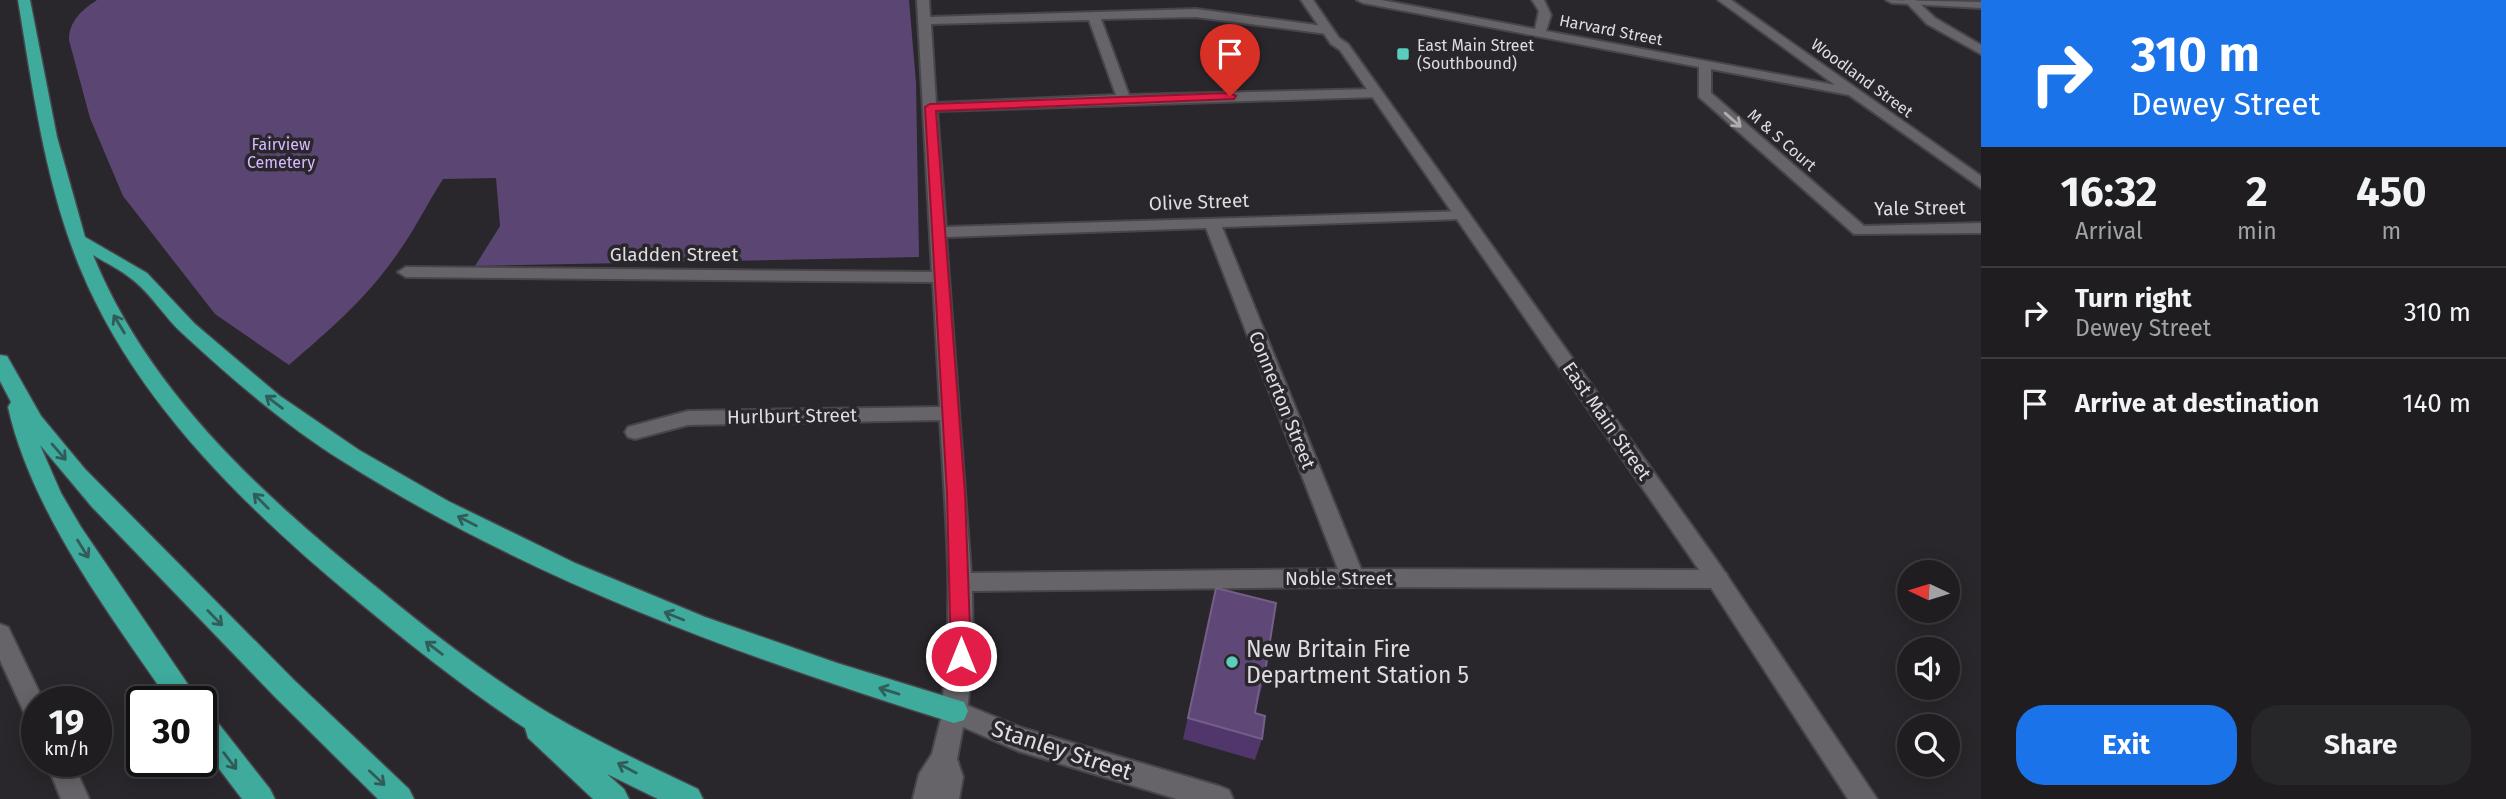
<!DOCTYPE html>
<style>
body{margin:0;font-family:"Fira Sans",sans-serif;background:#272629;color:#f1f3f6;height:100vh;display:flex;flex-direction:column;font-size:26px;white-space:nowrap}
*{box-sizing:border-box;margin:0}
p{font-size:23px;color:#a1a2a5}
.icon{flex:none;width:38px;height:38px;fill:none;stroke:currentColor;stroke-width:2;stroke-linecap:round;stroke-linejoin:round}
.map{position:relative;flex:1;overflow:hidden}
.side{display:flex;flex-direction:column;background:#1f1d20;width:525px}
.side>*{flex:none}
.banner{background:#1a73e8;color:#fff;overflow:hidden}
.needle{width:46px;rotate:274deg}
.tools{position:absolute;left:1897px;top:560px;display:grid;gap:14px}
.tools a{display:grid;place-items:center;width:63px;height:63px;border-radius:50%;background:#1f1d20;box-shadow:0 4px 18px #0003,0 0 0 2px #3c3b3e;font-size:35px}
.speed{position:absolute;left:21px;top:686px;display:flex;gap:14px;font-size:35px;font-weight:700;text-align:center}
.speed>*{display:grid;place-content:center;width:91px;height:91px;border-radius:50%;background:#1f1d20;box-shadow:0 4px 18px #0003,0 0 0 2px #3c3b3e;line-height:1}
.speed small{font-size:18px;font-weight:400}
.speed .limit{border:4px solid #111;border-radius:10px;background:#fff;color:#111}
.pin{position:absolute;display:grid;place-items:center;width:60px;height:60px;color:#fff;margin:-72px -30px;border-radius:50% 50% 50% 0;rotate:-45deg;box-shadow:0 0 7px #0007}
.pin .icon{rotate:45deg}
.me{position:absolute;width:77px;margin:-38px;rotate:0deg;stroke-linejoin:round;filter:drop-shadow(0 0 5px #0008)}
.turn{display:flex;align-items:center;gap:24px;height:147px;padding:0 35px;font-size:32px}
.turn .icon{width:91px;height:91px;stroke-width:2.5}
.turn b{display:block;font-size:49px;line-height:60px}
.eta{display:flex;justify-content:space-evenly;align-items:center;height:119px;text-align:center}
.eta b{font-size:42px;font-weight:700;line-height:49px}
.primary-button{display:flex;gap:14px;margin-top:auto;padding:14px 35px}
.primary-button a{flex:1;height:80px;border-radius:28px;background:#1a73e8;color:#fff;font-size:28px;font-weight:700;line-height:80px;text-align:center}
.primary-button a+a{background:#272629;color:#f1f3f6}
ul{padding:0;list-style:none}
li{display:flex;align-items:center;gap:21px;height:91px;padding:0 35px;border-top:2px solid #3c3b3e}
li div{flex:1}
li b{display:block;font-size:26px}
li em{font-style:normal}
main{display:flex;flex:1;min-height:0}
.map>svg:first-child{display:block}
.green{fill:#5b4673}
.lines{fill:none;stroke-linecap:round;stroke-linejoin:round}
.minor-casing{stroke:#474549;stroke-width:4}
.secondary-casing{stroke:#474549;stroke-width:4}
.motorway-casing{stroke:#474549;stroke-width:3}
.minor{fill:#666469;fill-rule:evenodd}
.secondary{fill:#666469;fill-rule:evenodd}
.motorway{fill:#3eab9d;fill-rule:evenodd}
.wall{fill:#50366a}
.building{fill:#5f4877;stroke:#735f87;stroke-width:2}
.oneway{stroke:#afadb0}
.oneway2{stroke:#315c59}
.route{fill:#e11d48;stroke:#92132f;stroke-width:2}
.poi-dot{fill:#59cebe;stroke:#29272b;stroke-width:2.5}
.labels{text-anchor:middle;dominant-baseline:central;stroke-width:7;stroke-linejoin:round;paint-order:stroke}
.far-street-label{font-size:16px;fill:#dfdde0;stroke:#29272b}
.far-poi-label{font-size:16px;fill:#dfdde0;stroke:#29272b;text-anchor:start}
.far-park-label{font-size:16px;fill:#d8b8ff;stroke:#29272b}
.street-label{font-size:19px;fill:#dfdde0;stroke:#29272b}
.near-poi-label{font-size:23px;fill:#dfdde0;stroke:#29272b;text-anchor:start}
.near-street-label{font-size:23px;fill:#dfdde0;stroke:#29272b}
</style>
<main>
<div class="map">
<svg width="1981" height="799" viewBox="0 0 1981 799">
<rect width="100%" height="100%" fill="#29272b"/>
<path class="green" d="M 97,0 L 909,0 L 916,83 L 919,257 L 475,266 L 500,226 L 496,178 L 443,179 C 427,204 413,233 395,257 C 366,299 327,332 289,365 L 215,314 L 123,196 L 90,118 L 69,40 C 69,21 82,10 97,0 Z"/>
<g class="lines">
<defs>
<g id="minor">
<path d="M 917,0 L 929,0 L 930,17 L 1196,9 L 1331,27 L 1333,30 L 1327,34 L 1196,17 L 1101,19 L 1129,95 L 1376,89 L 1383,93 L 1376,97 L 937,111 L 946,227 L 1467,211 L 1469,214 L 1461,219 L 1222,227 L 1361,569 L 1718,570 L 1726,573 L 1729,579 L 1726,585 L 1718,588 L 1353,587 L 972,591 L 973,656 L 967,711 L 963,719 L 954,722 L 945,719 L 941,711 C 955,614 946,518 940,420 L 688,425 L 635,439 L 628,437 L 625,432 L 628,427 L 688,411 L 940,407 L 933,282 L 406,277 L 398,272 L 406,267 L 932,272 ZM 1089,20 L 1116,95 L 936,103 L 931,24 ZM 1206,228 L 1338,569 L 971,573 L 946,237 Z"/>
<path d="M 1357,0 L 1381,0 L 1535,29 L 1539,11 L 1532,0 L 1544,0 L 1551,15 L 1546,31 L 1835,85 L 1718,0 L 1731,0 L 1981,176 L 1981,188 L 1849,95 L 1711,69 L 1711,93 L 1864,226 L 1981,223 L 1981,233 L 1854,234 L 1699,97 L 1699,67 L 1363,3 Z"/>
<path d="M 1904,0 L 1916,0 L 1935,18 L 1981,45 L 1981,54 L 1927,24 Z"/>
</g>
<g id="secondary">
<path d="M 1301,0 L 1313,0 L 1339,38 L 1348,44 L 1720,565 L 1877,799 L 1848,799 L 1704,577 L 1340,50 L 1331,44 Z"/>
<path d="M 1886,0 L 1981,2 L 1981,8 L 1892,3 Z"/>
<path d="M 0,624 L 8,627 L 44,702 L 37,702 L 37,724 L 28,721 L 0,660 Z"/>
<path d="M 954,700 L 1022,728 L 1219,786 L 1229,790 L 1233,799 L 1177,799 L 1018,751 L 963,727 L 957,759 L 963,777 L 959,799 L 913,799 L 919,774 L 932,754 L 945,703 Z"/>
<path d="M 46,761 L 72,761 L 89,799 L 61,799 Z"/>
</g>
<g id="motorway">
<path d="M 18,0 L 30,0 L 57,137 L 85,237 L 147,273 L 195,324 L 280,396 L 359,450 L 448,501 L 575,563 L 705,617 L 837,663 L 964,702 L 968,711 L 964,720 L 954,723 C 743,657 532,581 344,462 C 286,426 233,380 183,334 C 165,318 152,295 133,280 C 121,270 106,263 93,255 C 149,393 266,499 380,590 C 433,634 488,676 547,712 C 596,741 647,765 698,789 L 703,799 L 658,799 L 607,774 L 624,789 L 629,799 L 593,799 L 528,738 L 525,728 C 467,690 413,647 360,603 C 249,511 136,404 80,268 C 45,183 33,90 18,0 Z"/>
<path d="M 0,355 L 7,356 L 41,416 L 85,469 L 294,680 L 409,789 L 414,799 L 378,799 L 275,697 L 92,507 L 40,445 L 61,493 L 81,527 L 200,702 L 170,702 C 110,615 31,511 8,407 L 11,402 L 0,381 Z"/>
<path d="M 201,711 L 211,714 L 270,789 L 275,799 L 242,799 L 201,745 Z"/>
</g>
</defs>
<use href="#minor" class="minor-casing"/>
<use href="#secondary" class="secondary-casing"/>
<use href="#motorway" class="motorway-casing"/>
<use href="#minor" class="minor"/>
<use href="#secondary" class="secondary"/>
<use href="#motorway" class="motorway"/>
</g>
<path class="wall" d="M 1216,588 L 1264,679 L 1255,713 L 1262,739 L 1255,760 L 1183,739 Z"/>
<path class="building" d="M 1216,588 L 1276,603 L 1264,679 L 1261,678 L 1255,713 L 1265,716 L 1262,739 L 1188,718 Z"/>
<defs><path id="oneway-shaft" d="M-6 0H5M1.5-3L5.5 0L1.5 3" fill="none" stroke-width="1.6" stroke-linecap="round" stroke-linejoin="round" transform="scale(1.75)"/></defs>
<use class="oneway" href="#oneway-shaft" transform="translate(1733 120) rotate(41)"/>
<g class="oneway2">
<use href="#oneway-shaft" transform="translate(119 324) rotate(-121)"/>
<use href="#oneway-shaft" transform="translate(274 402) rotate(-143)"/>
<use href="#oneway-shaft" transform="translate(59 452) rotate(49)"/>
<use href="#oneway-shaft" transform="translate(261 501) rotate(-135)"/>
<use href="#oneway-shaft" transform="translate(467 521) rotate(-153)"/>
<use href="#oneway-shaft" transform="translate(83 549) rotate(58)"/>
<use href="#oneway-shaft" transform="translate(674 616) rotate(-158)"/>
<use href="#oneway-shaft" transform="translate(215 618) rotate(46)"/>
<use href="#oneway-shaft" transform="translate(434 648) rotate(-143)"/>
<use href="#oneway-shaft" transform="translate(889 691) rotate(-163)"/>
<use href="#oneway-shaft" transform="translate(230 761) rotate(53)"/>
<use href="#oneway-shaft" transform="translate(627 768) rotate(-152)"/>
<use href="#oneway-shaft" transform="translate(377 778) rotate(43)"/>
</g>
<path class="route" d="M 1230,93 L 1236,96 L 1234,99 L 936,111 L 965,494 L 971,656 L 968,662 L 961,665 L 954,662 L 951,656 L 947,494 L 925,107 L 930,104 Z"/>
<g class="poi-dot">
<rect x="1396" y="47" width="14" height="14" rx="3.5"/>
<circle cx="1232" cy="662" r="7"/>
</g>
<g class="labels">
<g class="far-street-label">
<text transform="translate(1611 30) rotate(11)">Harvard Street</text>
<text transform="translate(1862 78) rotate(36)">Woodland Street</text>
<text transform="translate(1782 140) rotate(41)">M &amp; S Court</text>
</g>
<g class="far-poi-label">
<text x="1417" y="45">East Main Street<tspan x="1417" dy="18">(Southbound)</tspan></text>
</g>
<g class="far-park-label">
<text x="281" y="144">Fairview<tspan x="281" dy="18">Cemetery</tspan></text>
</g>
<g class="street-label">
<text transform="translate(1199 202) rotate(-2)">Olive Street</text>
<text transform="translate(1920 208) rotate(-1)">Yale Street</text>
<text x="674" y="254">Gladden Street</text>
<text transform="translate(1282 400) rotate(68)">Connerton Street</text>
<text transform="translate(792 416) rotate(-1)">Hurlburt Street</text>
<text transform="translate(1607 421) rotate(55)">East Main Street</text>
<text x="1339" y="578">Noble Street</text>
</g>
<g class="near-poi-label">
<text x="1246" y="649">New Britain Fire<tspan x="1246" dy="26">Department Station 5</tspan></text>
</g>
<g class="near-street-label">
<text transform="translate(1062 750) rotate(18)">Stanley Street</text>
</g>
</g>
</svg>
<div class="tools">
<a><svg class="needle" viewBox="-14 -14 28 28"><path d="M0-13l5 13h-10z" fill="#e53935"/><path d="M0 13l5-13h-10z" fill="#a1a2a5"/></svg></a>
<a><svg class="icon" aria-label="sound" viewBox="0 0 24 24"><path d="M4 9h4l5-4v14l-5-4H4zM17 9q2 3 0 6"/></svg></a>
<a><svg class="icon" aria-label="search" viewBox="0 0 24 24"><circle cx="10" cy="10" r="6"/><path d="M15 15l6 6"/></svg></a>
</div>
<div class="speed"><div>19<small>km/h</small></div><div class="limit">30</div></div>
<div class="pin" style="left:1230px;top:96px;background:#d93025"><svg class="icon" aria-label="arrive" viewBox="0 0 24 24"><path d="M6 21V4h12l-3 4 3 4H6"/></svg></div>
<svg class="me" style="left:961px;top:656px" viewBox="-20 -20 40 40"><circle r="17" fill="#e11d48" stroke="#fff" stroke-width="3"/><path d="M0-11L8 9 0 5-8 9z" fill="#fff"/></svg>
</div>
<section class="side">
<div class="banner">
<div class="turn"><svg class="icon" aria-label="right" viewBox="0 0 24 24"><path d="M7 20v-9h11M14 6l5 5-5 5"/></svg><div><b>310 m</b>Dewey Street</div></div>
</div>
<div class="eta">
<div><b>16:32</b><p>Arrival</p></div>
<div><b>2</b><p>min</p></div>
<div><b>450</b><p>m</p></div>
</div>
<ul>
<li><svg class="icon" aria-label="right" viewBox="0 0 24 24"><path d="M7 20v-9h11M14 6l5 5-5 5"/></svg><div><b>Turn right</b><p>Dewey Street</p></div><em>310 m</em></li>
<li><svg class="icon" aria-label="arrive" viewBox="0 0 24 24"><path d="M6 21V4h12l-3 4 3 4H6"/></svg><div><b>Arrive at destination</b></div><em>140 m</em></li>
</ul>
<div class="primary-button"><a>Exit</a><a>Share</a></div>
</section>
</main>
